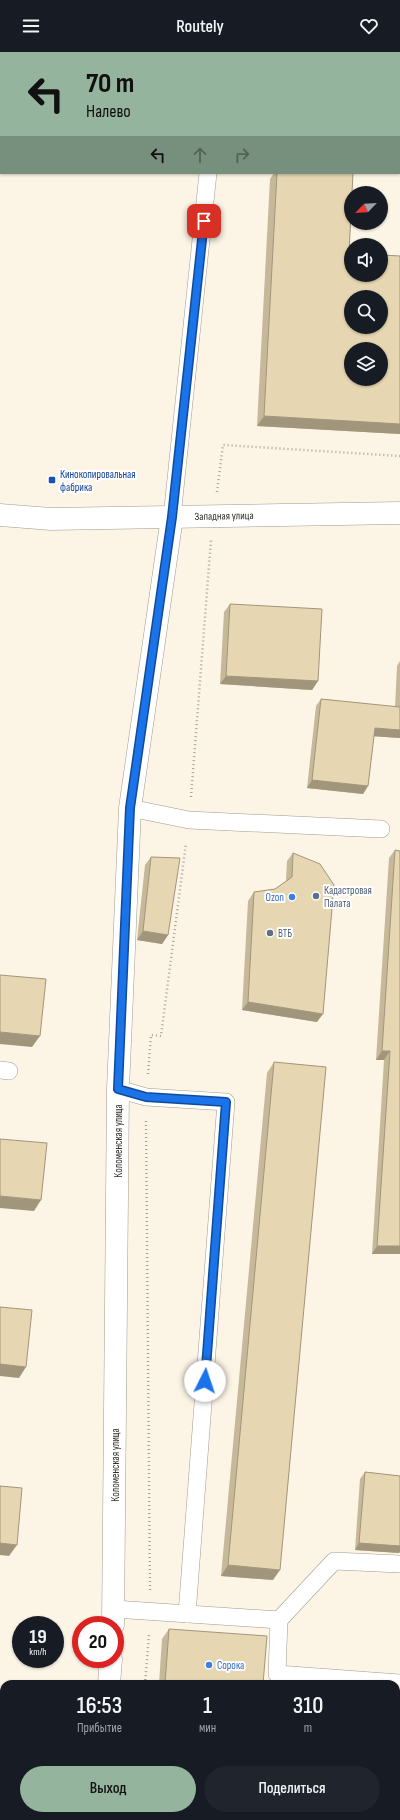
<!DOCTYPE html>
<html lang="ru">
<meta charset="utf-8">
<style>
body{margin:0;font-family:"Sofia Sans Condensed",sans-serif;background:#20242c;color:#f1f3f6;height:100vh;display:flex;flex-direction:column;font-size:15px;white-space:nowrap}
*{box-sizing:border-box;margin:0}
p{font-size:13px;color:#9ea1a6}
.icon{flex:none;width:22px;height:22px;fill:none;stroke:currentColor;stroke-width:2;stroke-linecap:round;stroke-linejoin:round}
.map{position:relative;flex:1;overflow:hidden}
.drawer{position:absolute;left:0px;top:1628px;width:400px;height:140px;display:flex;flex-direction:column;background:#171b24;border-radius:12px 12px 0 0;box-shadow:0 1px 3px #0004}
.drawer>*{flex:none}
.banner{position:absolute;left:0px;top:0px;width:400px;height:122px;box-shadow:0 1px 3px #0004;background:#95b49d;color:#111;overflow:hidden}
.needle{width:26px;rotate:245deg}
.tools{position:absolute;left:344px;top:134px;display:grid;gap:8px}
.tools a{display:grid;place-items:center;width:44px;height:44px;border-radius:50%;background:#171b24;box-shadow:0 1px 3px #0004;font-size:20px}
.speed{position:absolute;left:12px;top:1564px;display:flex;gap:8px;font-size:20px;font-weight:700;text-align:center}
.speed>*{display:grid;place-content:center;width:52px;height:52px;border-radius:50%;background:#171b24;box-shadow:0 1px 3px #0004;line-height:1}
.speed small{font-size:10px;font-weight:400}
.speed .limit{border:6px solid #d22;background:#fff;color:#111}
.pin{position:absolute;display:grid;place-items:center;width:34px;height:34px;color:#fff;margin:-17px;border-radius:8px;box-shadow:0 2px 6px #0006}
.me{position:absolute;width:44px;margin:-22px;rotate:4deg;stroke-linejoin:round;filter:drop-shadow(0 0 3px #0008)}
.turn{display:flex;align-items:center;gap:14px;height:84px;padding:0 20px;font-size:18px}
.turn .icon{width:52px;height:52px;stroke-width:2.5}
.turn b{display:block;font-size:28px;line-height:34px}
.lanes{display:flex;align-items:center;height:38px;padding:0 20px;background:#0003;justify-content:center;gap:20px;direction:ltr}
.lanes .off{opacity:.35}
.eta{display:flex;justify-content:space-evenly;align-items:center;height:68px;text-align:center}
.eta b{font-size:24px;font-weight:600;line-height:28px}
.action{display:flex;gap:8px;margin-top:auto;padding:8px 20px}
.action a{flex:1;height:46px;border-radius:24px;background:#95b49d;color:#111;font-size:16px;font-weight:600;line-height:46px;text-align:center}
.action a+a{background:#20242c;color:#f1f3f6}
header{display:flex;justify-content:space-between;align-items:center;height:52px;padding:0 20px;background:#171b24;font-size:18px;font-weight:600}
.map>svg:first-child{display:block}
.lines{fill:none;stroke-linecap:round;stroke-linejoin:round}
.lane-casing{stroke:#a09b8d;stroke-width:18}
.street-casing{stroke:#a09b8d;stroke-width:23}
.secondary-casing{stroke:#a09b8d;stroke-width:23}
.path{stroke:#a9a499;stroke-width:2.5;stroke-dasharray:1 3;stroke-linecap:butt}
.lane{stroke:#fff;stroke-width:17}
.street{stroke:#fff;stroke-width:22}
.secondary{stroke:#fff;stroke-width:22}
.wall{fill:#c6b898}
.shaded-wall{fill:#a1967c}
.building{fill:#e6d6b1;stroke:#a1967c;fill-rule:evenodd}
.route-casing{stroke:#114b97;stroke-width:10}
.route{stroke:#1a73e8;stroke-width:7}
.transit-dot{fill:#1a4fb4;stroke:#fff;stroke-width:1.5}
.service-dot{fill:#5c6f8a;stroke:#fff;stroke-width:1.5}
.shop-dot{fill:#3f7fe0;stroke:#fff;stroke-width:1.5}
.labels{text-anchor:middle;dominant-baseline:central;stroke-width:4;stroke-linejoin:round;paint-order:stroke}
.transit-label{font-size:11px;fill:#164399;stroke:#fff;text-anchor:start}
.street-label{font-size:11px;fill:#34312c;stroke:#fff}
.service-label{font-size:11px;fill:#4e5e75;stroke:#fff;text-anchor:start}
.shop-label{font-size:11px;fill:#366cbe;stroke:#fff;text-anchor:end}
</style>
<header><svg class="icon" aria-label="menu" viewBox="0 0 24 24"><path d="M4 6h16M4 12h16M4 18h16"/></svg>Routely<svg class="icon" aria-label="heart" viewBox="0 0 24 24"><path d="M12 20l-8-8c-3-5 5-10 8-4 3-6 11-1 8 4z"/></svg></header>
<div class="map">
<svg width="400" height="1768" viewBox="0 0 400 1768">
<rect width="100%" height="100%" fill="#fcf5e6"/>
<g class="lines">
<defs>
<g id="lane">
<path d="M 218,1 L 218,0"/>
<path d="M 0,58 L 1,58"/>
<path d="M 0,109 L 1,88"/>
<path d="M 172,465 L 208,121"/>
<path d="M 130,756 L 189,768 L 381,777"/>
<path d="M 0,1018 L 9,1019"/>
<path d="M 118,1037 L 146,1045 L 226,1050 L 187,1562"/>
<path d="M 400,1512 L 334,1509 L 279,1568 L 277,1622 L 400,1631"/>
<path d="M 114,1557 L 279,1568"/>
<path d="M 101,1768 L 101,1764"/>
</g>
<g id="street">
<path d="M 113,1573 L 118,1037 L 130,756 L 172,465"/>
<path d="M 109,1632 L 111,1607"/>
<path d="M 299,1764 L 363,1768"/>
</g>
<path id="secondary" d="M 0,463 L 51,467 L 400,461"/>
</defs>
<use href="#lane" class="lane-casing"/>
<use href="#street" class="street-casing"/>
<use href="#secondary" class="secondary-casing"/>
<g class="path">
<path d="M 217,440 L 223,393 L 400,404"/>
<path d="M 191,745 L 211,488"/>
<path d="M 148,1022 L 151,983 L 161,984 L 186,791"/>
<path d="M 146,1069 L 150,1538"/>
<path d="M 145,1632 L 149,1583"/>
<path d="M 137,1768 L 137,1764"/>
</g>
<use href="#lane" class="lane"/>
<use href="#street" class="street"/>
<use href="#secondary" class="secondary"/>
</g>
<g class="wall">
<path d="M 274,121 L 353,121 L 349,201 L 400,204 L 400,382 L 257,374 L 270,127 Z"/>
<path d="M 230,552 L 318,629 L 312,638 L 220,632 L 224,560 Z"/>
<path d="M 400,609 L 400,686 L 374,684 L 368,734 L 363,742 L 307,736 L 316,654 L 321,647 L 395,655 L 397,614 Z"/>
<path d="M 395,798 L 400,799 L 400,1202 L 372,1202 L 384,1008 L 376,1008 L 389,806 Z"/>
<path d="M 293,801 L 317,970 L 242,958 L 248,849 L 254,840 L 275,837 L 286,829 L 287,809 Z"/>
<path d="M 151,805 L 168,883 L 162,892 L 137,888 L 145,813 Z"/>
<path d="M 274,1010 L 273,1528 L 221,1524 L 267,1021 Z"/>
<path d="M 365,1420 L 400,1424 L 400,1500 L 399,1501 L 355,1498 L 360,1427 Z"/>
<path d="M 169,1577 L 263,1632 L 159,1632 L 162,1587 Z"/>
</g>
<g class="shaded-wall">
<path d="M 264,364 L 400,372 L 400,382 L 257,374 Z"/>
<path d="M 226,624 L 318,629 L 312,638 L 220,632 Z"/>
<path d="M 375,676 L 400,678 L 400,686 L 369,684 Z"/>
<path d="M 312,728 L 368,734 L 363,742 L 307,736 Z"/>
<path d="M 143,879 L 168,883 L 162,892 L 137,888 Z"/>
<path d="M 248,950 L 323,962 L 317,970 L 242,958 Z"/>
<path d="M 0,980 L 40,984 L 32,995 L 0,992 Z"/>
<path d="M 382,999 L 390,999 L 384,1008 L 376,1008 Z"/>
<path d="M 0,1144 L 41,1148 L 34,1159 L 0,1156 Z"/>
<path d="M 377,1194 L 400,1194 L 400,1202 L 372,1202 Z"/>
<path d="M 0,1312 L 26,1315 L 19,1326 L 0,1324 Z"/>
<path d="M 0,1491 L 17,1493 L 9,1504 L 0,1503 Z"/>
<path d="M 359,1491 L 400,1494 L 400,1500 L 399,1501 L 355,1498 Z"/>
<path d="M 228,1513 L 280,1518 L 273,1528 L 221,1524 Z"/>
<path d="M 396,1687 L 400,1688 L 400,1699 L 396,1698 Z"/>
</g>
<g class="building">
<path d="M 277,121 L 353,121 L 352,141 L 351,141 L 351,160 L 349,201 L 351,201 L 351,223 L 381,223 L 381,203 L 400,204 L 400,372 L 264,364 ZM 351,245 L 381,245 L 381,275 L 351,275 ZM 351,297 L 381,297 L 381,327 L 351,327 Z"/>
<path d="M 230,552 L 322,557 L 318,629 L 226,624 Z"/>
<path d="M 321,647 L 400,655 L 400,678 L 375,676 L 368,734 L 312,728 Z"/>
<path d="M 395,798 L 400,799 L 400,1194 L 377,1194 L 390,999 L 382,999 Z"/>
<path d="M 293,801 L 320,812 L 334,833 L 323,962 L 248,950 L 254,840 L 275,837 L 292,825 Z"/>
<path d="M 151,805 L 180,806 L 168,883 L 143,879 Z"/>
<path d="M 0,923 L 46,927 L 40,984 L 0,980 Z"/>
<path d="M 274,1010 L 326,1015 L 280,1518 L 228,1513 Z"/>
<path d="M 0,1087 L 47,1091 L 41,1148 L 0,1144 Z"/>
<path d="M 0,1255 L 32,1258 L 26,1315 L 0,1312 Z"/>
<path d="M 365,1420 L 400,1424 L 400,1494 L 359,1491 Z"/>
<path d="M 0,1434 L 22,1436 L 17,1493 L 0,1491 Z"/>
<path d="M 169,1577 L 267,1584 L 263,1632 L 165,1632 Z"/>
<path d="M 396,1643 L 400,1643 L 400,1688 L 396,1687 Z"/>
</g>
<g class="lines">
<defs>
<path id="route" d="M 204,169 L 172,465 L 130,756 L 118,1037 L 146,1045 L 226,1050 L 205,1329"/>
</defs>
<use href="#route" class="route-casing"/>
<use href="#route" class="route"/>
</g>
<rect class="transit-dot" x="48" y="424" width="8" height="8" rx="2"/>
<g class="service-dot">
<circle cx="316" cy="844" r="4"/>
<circle cx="270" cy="881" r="4"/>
</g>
<g class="shop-dot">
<circle cx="292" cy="845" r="4"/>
<circle cx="209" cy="1613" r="4"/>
</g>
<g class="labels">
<g class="transit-label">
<text x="60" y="422">Кинокопировальная<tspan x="60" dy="13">фабрика</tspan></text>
</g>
<g class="street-label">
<text transform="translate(224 464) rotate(-1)">Западная улица</text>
<text transform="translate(118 1089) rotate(-90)">Коломенская улица</text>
<text transform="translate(115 1413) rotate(-90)">Коломенская улица</text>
</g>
<g class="service-label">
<text x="324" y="838">Кадастровая<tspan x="324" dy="13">Палата</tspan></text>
<text x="278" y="881">ВТБ</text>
</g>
<g class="shop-label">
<text x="284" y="845">Ozon</text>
<text x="217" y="1613" text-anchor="start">Сорока</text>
</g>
</g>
</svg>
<div class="tools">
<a><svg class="needle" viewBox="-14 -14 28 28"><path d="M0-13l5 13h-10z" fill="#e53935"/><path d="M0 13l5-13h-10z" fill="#9ea1a6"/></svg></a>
<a><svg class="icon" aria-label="sound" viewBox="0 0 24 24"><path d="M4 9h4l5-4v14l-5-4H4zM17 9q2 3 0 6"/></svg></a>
<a><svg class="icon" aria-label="search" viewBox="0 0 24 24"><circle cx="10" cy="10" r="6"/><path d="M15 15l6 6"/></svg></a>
<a><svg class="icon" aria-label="layers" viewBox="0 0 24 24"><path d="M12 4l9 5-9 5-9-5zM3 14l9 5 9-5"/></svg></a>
</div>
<div class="speed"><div>19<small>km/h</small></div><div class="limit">20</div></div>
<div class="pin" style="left:204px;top:169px;background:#d93025"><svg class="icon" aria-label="arrive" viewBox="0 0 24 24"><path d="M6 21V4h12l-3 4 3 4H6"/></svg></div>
<svg class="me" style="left:205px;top:1329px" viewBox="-20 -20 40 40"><circle r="19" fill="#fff"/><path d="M0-13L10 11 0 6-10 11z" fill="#1a73e8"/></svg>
<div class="banner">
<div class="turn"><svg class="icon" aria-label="left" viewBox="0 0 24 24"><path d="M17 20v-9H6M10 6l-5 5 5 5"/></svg><div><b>70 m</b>Налево</div></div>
<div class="lanes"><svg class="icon" aria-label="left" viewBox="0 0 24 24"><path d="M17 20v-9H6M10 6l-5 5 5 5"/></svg><svg class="icon off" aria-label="ahead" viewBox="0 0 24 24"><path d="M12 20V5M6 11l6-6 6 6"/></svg><svg class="icon off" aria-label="right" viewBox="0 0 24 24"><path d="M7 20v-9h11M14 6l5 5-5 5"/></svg></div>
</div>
<section class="drawer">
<div class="eta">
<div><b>16:53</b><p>Прибытие</p></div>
<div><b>1</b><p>мин</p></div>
<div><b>310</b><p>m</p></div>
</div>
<div class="action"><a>Выход</a><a>Поделиться</a></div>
</section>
</div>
